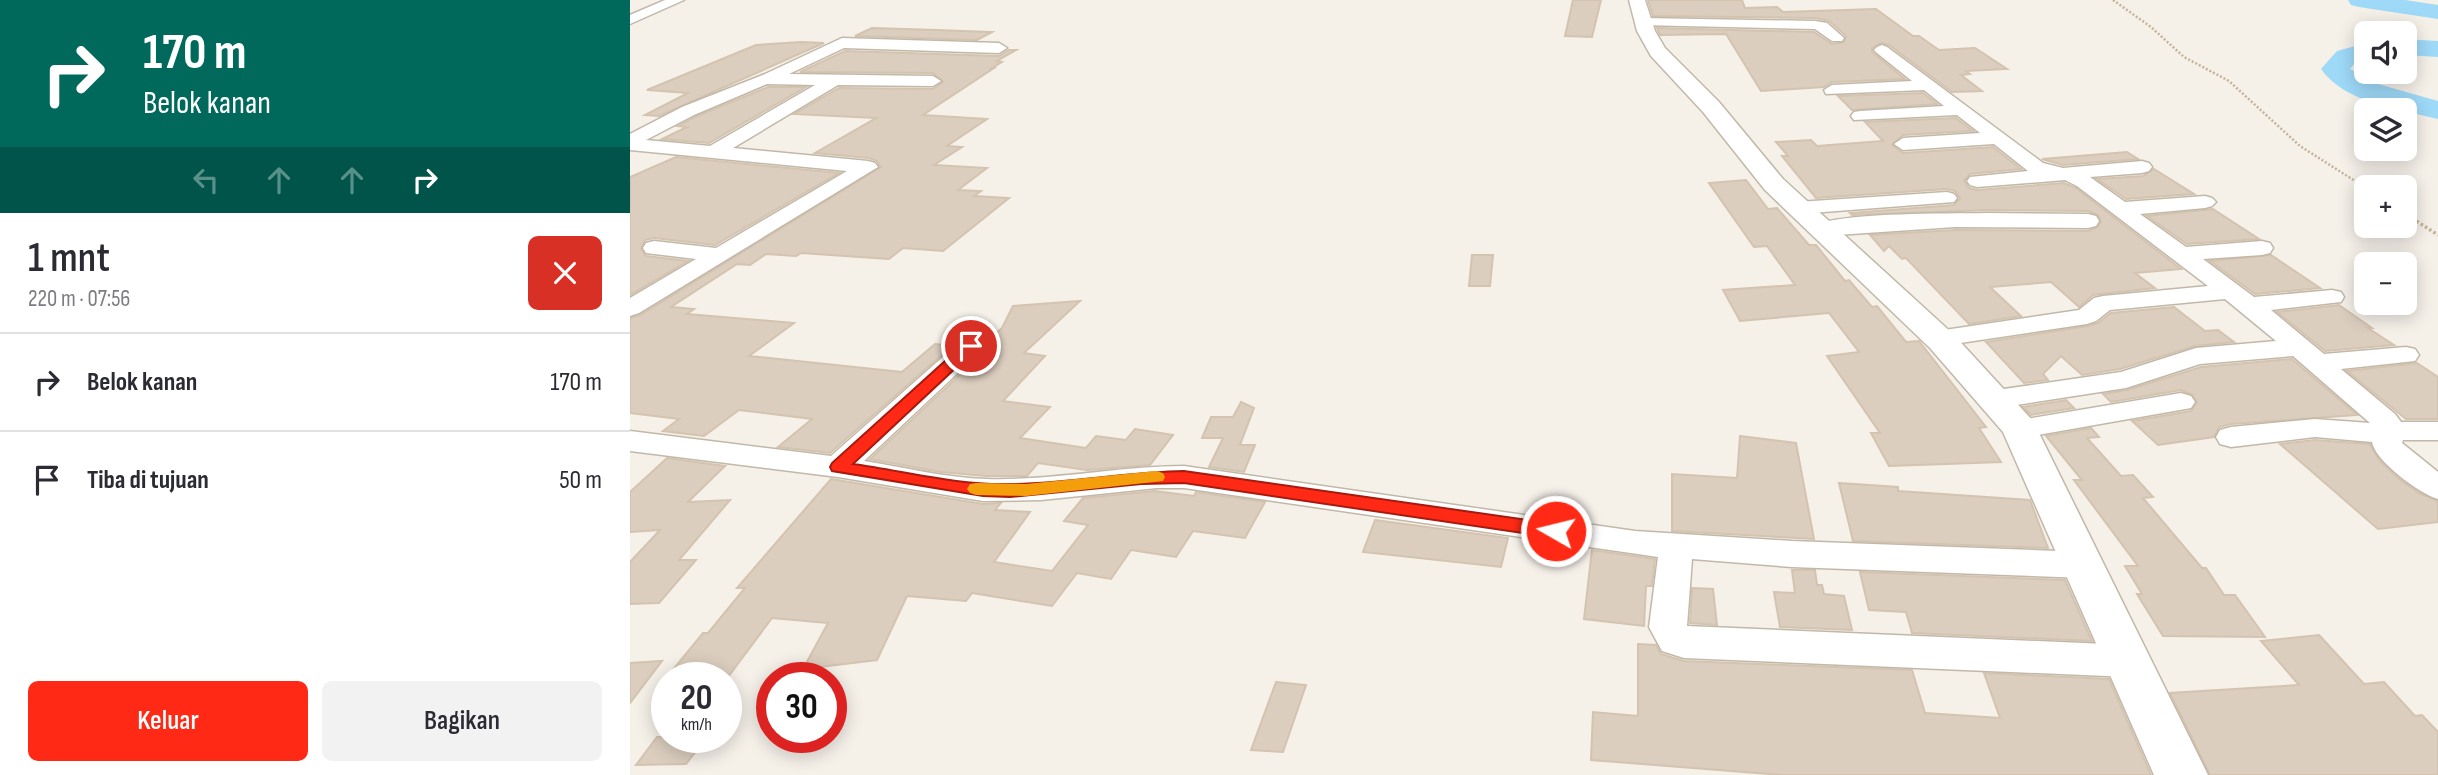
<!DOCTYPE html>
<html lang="id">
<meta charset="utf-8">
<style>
body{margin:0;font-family:"Sofia Sans Condensed",sans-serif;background:#f2f2f3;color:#2b2b33;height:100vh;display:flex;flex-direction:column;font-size:26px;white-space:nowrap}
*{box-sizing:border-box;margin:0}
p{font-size:23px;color:#7c7c81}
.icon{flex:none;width:38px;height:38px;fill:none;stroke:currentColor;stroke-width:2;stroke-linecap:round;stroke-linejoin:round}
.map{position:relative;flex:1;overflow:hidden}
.sheet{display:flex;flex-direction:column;background:#fff;width:630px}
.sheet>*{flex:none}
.banner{background:#00695c;color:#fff;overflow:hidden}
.controls{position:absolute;left:1724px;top:21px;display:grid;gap:14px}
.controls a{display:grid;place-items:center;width:63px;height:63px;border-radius:10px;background:#fff;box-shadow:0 4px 18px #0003;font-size:35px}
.speed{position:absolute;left:21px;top:662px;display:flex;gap:14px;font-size:35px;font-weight:700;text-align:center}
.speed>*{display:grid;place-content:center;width:91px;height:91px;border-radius:50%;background:#fff;box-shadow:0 4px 18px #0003;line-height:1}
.speed small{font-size:18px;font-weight:400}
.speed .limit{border:10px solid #d22;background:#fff;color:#111}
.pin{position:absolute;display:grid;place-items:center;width:60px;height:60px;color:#fff;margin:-30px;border:4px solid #fff;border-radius:50%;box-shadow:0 2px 7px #0007}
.me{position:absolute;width:77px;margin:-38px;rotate:278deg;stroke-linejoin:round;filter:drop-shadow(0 0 5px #0008)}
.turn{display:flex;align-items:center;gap:24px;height:147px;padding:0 28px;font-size:32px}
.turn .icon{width:91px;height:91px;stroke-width:2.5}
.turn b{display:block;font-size:49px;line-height:60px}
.lanes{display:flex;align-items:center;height:66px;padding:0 28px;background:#0003;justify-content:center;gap:35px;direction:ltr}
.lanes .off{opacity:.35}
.round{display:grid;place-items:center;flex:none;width:74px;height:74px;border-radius:10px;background:#f2f2f3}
.summary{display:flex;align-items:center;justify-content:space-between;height:119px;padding:0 28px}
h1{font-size:42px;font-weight:600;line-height:52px}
.cta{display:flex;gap:14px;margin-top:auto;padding:14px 28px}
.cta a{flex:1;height:80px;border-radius:10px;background:#ff2915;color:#fff;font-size:28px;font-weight:600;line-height:80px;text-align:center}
.cta a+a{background:#f2f2f3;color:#2b2b33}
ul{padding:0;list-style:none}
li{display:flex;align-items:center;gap:21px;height:98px;padding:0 28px;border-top:2px solid #e1e1e2}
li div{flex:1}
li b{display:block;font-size:26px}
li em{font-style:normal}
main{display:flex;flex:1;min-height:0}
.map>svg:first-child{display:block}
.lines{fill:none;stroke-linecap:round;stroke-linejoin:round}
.river{fill:#9ed9f8;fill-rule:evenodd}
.building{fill:#dbcebf;stroke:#d4c3ae;stroke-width:2}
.minor-casing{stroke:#c2b8a9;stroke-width:3}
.tertiary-casing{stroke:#c2b8a9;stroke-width:3}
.path-far1{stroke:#c5b399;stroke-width:2.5;stroke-dasharray:2 2;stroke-linecap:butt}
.path{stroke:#c5b399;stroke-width:3.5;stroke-dasharray:2.5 2.5;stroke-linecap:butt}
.minor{fill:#fff;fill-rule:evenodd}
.tertiary{fill:#fff;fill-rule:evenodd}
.route{fill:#ff2915;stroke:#a61b0e;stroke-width:2}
.slow{fill:#f59e0b}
</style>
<main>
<section class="sheet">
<div class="banner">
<div class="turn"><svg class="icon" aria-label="right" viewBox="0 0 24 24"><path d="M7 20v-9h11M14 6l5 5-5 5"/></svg><div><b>170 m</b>Belok kanan</div></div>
<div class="lanes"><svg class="icon off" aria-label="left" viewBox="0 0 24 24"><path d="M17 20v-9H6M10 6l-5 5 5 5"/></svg><svg class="icon off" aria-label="ahead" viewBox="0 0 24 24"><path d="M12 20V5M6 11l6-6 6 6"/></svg><svg class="icon off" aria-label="ahead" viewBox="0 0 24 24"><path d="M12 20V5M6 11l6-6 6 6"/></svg><svg class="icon" aria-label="right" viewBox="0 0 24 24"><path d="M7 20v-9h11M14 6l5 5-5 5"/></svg></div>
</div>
<div class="summary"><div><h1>1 mnt</h1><p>220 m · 07:56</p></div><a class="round" style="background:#d93025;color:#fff"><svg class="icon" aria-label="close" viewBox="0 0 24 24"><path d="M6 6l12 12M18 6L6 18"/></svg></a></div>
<ul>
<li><svg class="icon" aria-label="right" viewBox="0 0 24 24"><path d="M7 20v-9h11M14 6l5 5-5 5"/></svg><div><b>Belok kanan</b></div><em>170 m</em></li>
<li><svg class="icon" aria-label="arrive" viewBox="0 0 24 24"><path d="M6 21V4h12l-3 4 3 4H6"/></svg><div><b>Tiba di tujuan</b></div><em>50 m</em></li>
</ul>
<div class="cta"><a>Keluar</a><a>Bagikan</a></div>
</section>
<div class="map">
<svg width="1808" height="775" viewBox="0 0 1808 775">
<rect width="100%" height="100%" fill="#f5f0e8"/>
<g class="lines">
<g class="river">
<path d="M 1718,0 L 1775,0 L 1808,5 L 1808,19 L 1729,7 L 1721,5 Z"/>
<path d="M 1774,39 L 1808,41 L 1808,57 L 1774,55 Z"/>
<path d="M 1736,43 L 1736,59 L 1725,63 L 1720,69 L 1748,84 L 1808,101 L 1808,119 C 1770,109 1716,104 1691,69 L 1707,51 Z"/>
</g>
</g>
<g class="building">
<path d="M 943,0 L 971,0 L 962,37 L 935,36 Z"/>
<path d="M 1018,0 L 1112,0 L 1115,8 L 1147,7 L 1153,12 L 1246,9 L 1283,36 L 1289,36 L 1309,50 L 1345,48 L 1377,69 L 1336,71 L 1340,74 L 1331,75 L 1352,91 L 1322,92 L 1259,45 L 1251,43 L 1242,48 L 1242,52 L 1275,79 L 1202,82 L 1194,87 L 1131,91 L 1096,34 L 1030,35 L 1027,28 L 1184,32 L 1202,44 L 1214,42 L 1216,36 L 1199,21 L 1185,18 L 1023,16 Z"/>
<path d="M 242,28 L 307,30 L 362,32 L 347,40 L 225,36 Z"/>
<path d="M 171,42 L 194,43 L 29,116 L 15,115 L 58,93 L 17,90 L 126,45 Z"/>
<path d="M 379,50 L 386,50 L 367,61 L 372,62 L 362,68 L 364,68 L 293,115 L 357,119 L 317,146 L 332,147 L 304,165 L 357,168 L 328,190 L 351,191 L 344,196 L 379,198 L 313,251 L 273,248 L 259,259 L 171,253 L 166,256 L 136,254 L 120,265 L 107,264 L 41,307 L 64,309 L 57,314 L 164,323 L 119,356 L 272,372 L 305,344 L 322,346 L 200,453 L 148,447 L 182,419 L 109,410 L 74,436 L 33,431 L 49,419 L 0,413 L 0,318 L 10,315 L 251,167 L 247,161 L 239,158 L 185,153 L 246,118 L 164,114 L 209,88 L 303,89 L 313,82 L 303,73 L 170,72 L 215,51 L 369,56 Z"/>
<path d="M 138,87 L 176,87 L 79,143 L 32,139 L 57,127 L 48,126 L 65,117 Z"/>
<path d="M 1293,93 L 1307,104 L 1222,110 L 1208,96 Z"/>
<path d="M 1326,118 L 1343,131 L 1273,135 L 1262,145 L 1273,153 L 1363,147 L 1391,169 L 1340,174 L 1334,181 L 1339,188 L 1347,190 L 1434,183 L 1446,188 L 1551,269 L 1505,273 L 1525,288 L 1463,295 L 1449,307 L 1421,282 L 1360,287 L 1391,316 L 1339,324 L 1276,258 L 1272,259 L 1259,246 L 1254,251 L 1240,235 L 1325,230 L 1458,231 L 1468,227 L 1471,222 L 1468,215 L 1458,211 L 1358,210 L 1222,215 L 1220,213 L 1324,205 L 1330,198 L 1325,191 L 1317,189 L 1186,198 L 1152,156 L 1158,156 L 1146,142 L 1181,140 L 1187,146 L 1253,141 L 1235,122 Z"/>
<path d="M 1497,152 L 1508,159 L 1433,165 L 1412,159 Z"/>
<path d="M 46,157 L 209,173 L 85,245 L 24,238 L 15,240 L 11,249 L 16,256 L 58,261 L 0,295 L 0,177 Z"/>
<path d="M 1524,169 L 1564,194 L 1496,199 L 1467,179 L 1513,176 Z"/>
<path d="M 1116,180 L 1138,209 L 1147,208 L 1179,245 L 1186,245 L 1215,281 L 1219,280 L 1242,307 L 1247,306 L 1276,342 L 1289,341 L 1356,427 L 1349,428 L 1371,462 L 1259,466 L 1241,433 L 1250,433 L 1197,356 L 1229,352 L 1199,313 L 1110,321 L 1093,290 L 1165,285 L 1137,246 L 1124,247 L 1079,183 Z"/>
<path d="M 1583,209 L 1629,239 L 1557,244 L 1517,216 Z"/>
<path d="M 842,255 L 863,255 L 860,286 L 839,286 Z"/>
<path d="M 1641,255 L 1690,288 L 1625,294 L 1580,261 Z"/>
<path d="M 450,301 L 394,353 L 415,356 L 373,401 L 420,407 L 390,438 L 456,448 L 466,436 L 496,440 L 505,429 L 543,435 L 520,465 L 457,470 L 408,463 L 397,476 L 356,476 L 311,472 L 240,459 L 352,354 L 356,347 L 355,343 L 372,328 L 383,306 Z"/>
<path d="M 1709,305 L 1742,328 L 1738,328 L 1764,345 L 1695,351 L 1647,312 Z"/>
<path d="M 1544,307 L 1575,331 L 1588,330 L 1604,342 L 1565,346 L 1490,369 L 1452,375 L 1431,356 L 1413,374 L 1418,380 L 1394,383 L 1356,342 L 1458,326 L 1468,323 L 1481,313 Z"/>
<path d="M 1662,359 L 1727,415 L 1601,424 L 1589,427 L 1584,437 L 1528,445 L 1502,421 L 1561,411 L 1567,403 L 1563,395 L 1551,390 L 1481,402 L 1473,394 L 1497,390 L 1571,367 Z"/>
<path d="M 1787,363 L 1808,377 L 1808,419 L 1776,419 L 1717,371 Z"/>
<path d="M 1436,400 L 1444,408 L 1401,415 L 1393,407 Z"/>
<path d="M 611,402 L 624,408 L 610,445 L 625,445 L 614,472 L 579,467 L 593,438 L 572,438 L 581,417 L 603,417 Z"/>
<path d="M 1461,428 L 1469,437 L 1457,438 L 1491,476 L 1503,475 L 1523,497 L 1513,498 L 1572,568 L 1576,568 L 1594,595 L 1605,595 L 1635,637 L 1533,636 L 1507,594 L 1512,594 L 1495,566 L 1508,566 L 1444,480 L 1452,480 L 1416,436 Z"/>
<path d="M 1110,436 L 1166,443 L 1184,539 L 1042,531 L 1042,474 L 1107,478 Z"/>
<path d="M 1685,440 L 1740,444 L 1749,460 L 1768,478 L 1789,493 L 1808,501 L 1808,522 L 1748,529 L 1650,444 Z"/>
<path d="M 37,458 L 95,466 L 58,502 L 100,500 L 49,560 L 66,560 L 29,603 L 0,604 L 0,562 L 30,530 L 0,532 L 0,492 Z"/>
<path d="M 201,479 L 353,504 L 371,503 L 365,510 L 400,512 L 364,562 L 422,571 L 458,525 L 434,521 L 453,498 L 525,491 L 564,496 L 566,492 L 635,502 L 615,538 L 563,531 L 546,557 L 501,550 L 481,579 L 447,573 L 422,606 L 342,593 L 336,601 L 277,596 L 247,660 L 173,669 L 198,623 L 142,618 L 98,677 L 37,677 L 73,633 L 78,633 L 115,588 L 107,588 Z"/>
<path d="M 1209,483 L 1268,487 L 1268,491 L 1400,500 L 1418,548 L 1223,541 Z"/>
<path d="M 745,520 L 878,538 L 871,567 L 733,552 Z"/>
<path d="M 962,550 L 1025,559 L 1022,586 L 1016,586 L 1014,626 L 954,619 Z"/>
<path d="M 1162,570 L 1185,570 L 1187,585 L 1192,585 L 1194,594 L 1214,596 L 1222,630 L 1150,627 L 1144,592 L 1165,593 Z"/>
<path d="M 1230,572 L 1435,580 L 1462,641 L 1282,633 L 1276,612 L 1239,610 Z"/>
<path d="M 1062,588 L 1083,589 L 1087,625 L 1060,623 Z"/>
<path d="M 1689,635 L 1734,684 L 1754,682 L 1785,716 L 1792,715 L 1808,732 L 1808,775 L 1580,775 L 1540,693 L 1669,685 L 1631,641 Z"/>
<path d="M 1008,644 L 1026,645 L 1031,654 L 1054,661 L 1282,670 L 1295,713 L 1370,718 L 1354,673 L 1479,679 L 1521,775 L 1152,775 L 961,760 L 963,712 L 1008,716 Z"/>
<path d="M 32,661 L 0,703 L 0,663 Z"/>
<path d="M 646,682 L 676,685 L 653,752 L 621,750 Z"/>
<path d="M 27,737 L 77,737 L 56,764 L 6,765 Z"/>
</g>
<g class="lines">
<defs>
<g id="minor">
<path d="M 35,0 L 54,0 L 0,24 L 0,15 Z"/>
<path d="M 1014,18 L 1185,21 L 1197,23 L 1214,38 L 1212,41 L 1202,41 L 1185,29 L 1009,25 L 1007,22 Z"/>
<path d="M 212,38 L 369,43 L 377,48 L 369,53 L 214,48 L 159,74 L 303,76 L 311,81 L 303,86 L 208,85 L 103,148 L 238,161 L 245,163 L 248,167 L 9,313 L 0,316 L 0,298 L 66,259 L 16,253 L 13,248 L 16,243 L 24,241 L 86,248 L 217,171 L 0,150 L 0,134 L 52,107 L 135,74 ZM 137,84 L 185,85 L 80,146 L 16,140 L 64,115 Z"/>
<path d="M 1252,45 L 1257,47 L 1413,163 L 1433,168 L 1512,161 L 1519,163 L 1522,167 L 1519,171 L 1512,173 L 1460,177 L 1495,202 L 1575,196 L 1582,198 L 1586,202 L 1582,206 L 1575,208 L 1510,214 L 1556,247 L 1632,241 L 1640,243 L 1643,248 L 1640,253 L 1632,255 L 1573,259 L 1624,297 L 1702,290 L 1711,292 L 1714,297 L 1711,302 L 1641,310 L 1694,354 L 1776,347 L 1785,349 L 1789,355 L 1785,361 L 1711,369 L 1765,414 L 1771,422 L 1808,422 L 1808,440 L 1773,440 L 1772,443 L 1808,472 L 1808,499 C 1790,494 1745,461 1742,442 L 1685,437 L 1601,447 L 1590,444 L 1586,437 L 1590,430 L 1601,427 L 1685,419 L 1740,423 L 1663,356 L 1570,364 L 1496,388 L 1367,408 L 1357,405 L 1353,399 L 1357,393 L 1367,390 L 1491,372 L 1566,348 L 1646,341 L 1595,299 L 1480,310 L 1466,321 L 1457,324 L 1310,346 L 1301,344 L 1297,338 L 1301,332 L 1449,310 L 1464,298 L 1473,296 L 1578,286 L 1447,186 L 1435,180 L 1347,187 L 1340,185 L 1337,181 L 1340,177 L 1398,171 L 1364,144 L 1273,150 L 1264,144 L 1273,138 L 1350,133 L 1327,115 L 1224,120 L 1221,116 L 1224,112 L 1230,111 L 1314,106 L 1294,90 L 1196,94 L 1194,90 L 1202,85 L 1282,81 L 1247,53 L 1244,50 L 1247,47 Z"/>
<path d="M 1317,192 L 1324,194 L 1327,198 L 1324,202 L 1168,214 L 1160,213 L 1157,208 L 1160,203 L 1168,202 Z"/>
<path d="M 1358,213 L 1458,214 L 1466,216 L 1469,221 L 1466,226 L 1458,228 L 1325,227 L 1192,236 L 1184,234 L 1181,229 L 1184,224 C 1233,212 1307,214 1358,213 Z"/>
<path d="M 341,338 L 350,340 L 354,346 L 350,352 L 234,461 C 273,467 316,478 356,479 C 422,481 488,466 554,466 L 1005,531 L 1162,541 L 1454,552 L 1466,556 L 1471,565 L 1466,574 L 1454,578 L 1162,567 L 1062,559 L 1057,626 L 1499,645 L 1513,650 L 1518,661 L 1513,672 L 1499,677 L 1054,658 L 1032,651 L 1019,627 L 1028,557 L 554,488 L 527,488 L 411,500 L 353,501 L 208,477 L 0,451 L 0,431 L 201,456 L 332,340 Z"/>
<path d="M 1551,393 L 1561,396 L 1565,402 L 1561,408 L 1390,438 L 1380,436 L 1375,429 L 1380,422 L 1390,420 Z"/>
</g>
<path id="tertiary" d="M 999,0 L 1015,0 L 1025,31 L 1035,48 L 1089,102 L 1153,179 L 1323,334 L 1403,421 L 1578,775 L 1524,775 L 1373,432 L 1300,348 L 1135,190 L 1073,112 L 1021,56 L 1007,31 Z"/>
</defs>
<use href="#minor" class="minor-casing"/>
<use href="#tertiary" class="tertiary-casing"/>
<path class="path-far1" d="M 1483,0 L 1521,27 L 1554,57 L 1599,81 L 1670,146 L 1736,188"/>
<path class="path" d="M 1774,213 L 1808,235"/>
<use href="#minor" class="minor"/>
<use href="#tertiary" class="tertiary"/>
</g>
<path class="route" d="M 341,341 L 346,343 L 348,346 L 346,349 L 223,464 C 274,471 326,485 377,484 C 436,484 495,472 554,471 L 926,524 L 933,526 L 935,531 L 933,536 L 926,538 L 554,483 L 511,484 L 380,497 L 353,496 L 202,471 L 200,467 L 202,463 L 335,343 Z"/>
<path class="slow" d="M 526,471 L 533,473 L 535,477 L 533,481 L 396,496 L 346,495 L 340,493 L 337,489 L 340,484 L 346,483 L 396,484 Z"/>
</svg>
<div class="controls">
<a><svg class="icon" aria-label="sound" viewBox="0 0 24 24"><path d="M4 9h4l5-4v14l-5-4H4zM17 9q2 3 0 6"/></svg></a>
<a><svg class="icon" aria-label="layers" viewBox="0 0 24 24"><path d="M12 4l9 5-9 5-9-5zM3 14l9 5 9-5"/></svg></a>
<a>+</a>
<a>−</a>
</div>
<div class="speed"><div>20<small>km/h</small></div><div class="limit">30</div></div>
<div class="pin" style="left:341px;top:346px;background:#d93025"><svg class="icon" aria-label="arrive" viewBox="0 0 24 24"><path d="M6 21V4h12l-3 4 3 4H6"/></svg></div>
<svg class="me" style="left:926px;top:531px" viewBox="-20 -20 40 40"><circle r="17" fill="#ff2915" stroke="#fff" stroke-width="3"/><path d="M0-11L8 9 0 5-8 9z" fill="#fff"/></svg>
</div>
</main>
